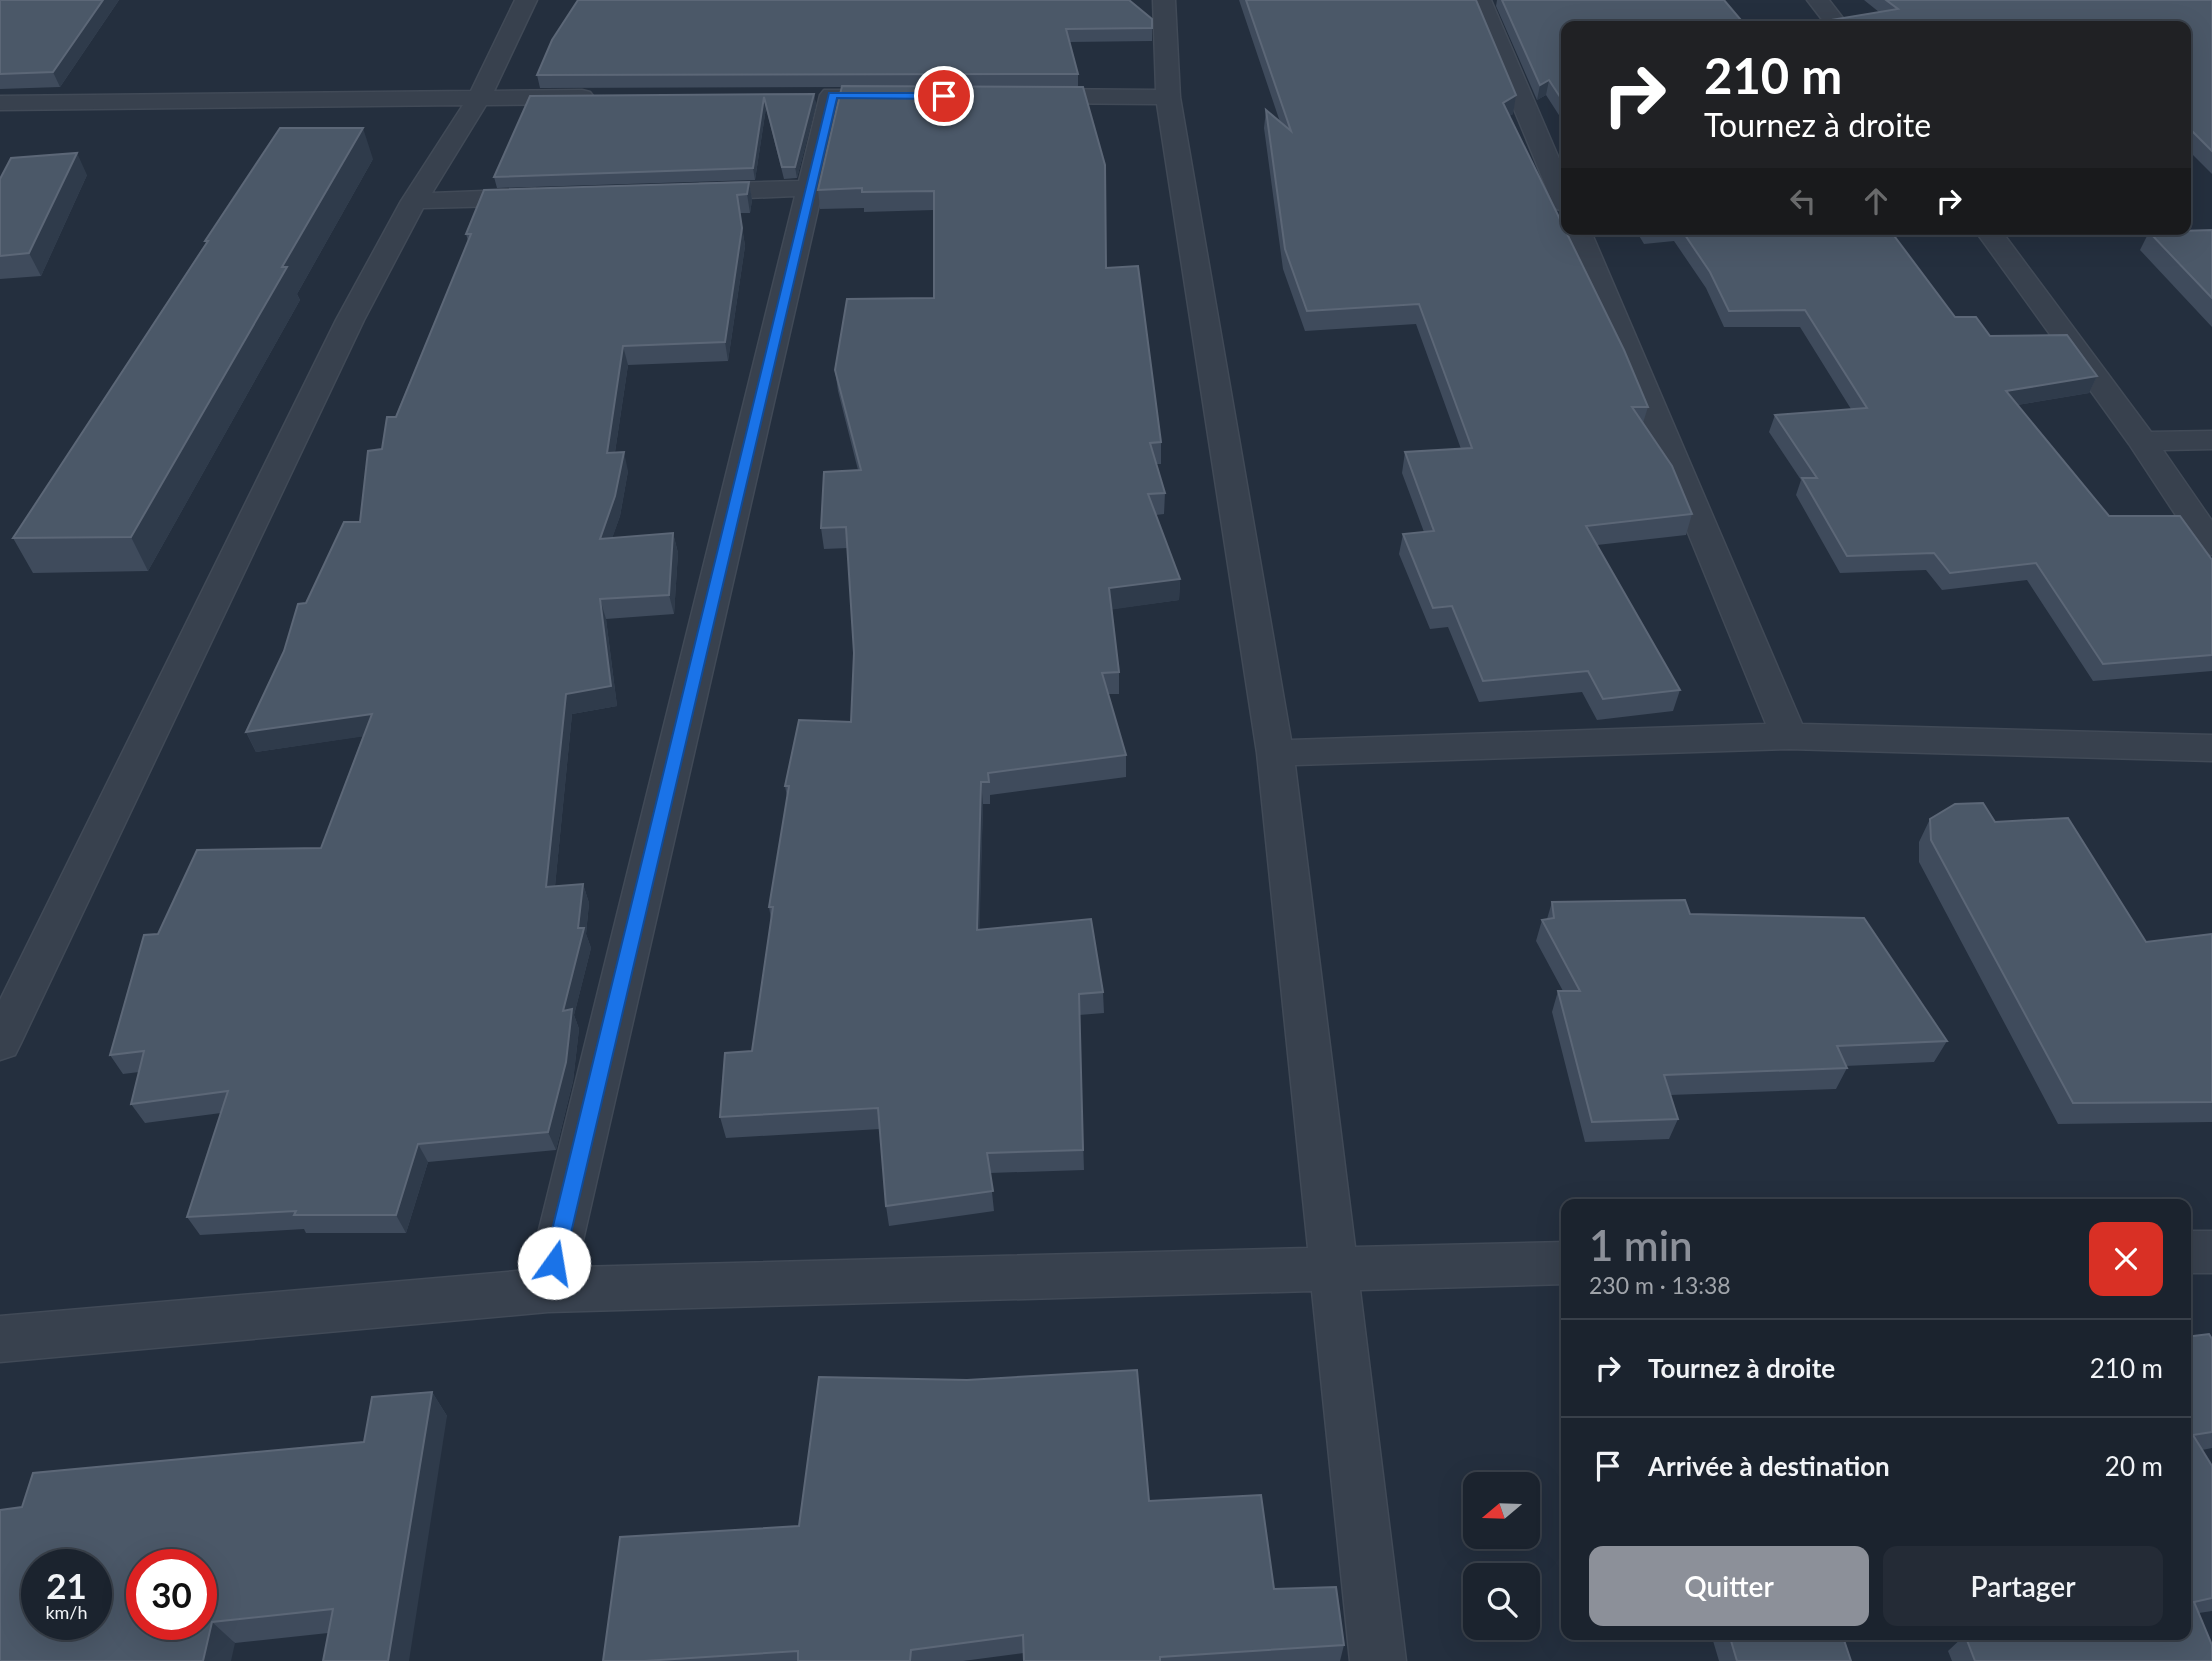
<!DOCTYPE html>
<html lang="fr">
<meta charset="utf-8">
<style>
body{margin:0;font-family:Lato,sans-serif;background:#242b36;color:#f1f3f6;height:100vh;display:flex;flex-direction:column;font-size:26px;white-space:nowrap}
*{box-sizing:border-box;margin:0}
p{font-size:23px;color:#a0a4aa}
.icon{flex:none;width:38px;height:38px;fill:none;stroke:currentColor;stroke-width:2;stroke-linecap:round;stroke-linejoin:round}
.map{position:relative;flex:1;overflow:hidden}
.details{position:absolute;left:1561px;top:1199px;width:630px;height:441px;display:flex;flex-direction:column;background:#1b232e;border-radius:14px;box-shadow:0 7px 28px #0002,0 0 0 2px #39404a}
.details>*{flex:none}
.banner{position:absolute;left:1561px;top:21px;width:630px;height:214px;border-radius:14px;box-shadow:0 7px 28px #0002,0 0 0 2px #39404a;background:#202124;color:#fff;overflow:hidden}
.needle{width:46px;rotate:251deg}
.buttons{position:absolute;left:1463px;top:1472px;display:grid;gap:14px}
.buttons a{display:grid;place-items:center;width:77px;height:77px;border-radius:14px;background:#1b232e;box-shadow:0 7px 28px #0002,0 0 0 2px #39404a;font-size:35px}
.speed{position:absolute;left:21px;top:1549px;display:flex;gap:14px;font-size:35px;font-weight:700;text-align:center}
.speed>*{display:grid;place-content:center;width:91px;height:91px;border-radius:50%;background:#1b232e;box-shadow:0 7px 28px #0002,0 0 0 2px #39404a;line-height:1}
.speed small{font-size:18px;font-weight:400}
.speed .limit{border:10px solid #d22;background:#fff;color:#111}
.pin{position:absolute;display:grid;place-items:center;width:60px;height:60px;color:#fff;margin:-30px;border:4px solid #fff;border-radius:50%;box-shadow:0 2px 7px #0007}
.me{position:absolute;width:77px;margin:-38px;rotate:13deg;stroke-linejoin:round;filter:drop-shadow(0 0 5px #0008)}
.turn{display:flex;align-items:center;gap:24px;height:147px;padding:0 28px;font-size:32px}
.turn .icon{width:91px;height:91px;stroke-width:2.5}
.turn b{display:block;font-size:49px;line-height:60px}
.lanes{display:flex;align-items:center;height:66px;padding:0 28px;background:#0003;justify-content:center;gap:35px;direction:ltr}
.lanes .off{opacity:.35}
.round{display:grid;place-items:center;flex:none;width:74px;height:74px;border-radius:14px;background:#242b36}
.overview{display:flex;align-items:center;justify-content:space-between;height:119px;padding:0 28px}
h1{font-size:42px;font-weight:600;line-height:52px;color:#8c9099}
.cta{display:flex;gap:14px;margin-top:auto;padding:14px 28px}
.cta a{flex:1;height:80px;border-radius:14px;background:#8c9099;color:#fff;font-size:28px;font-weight:600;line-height:80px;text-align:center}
.cta a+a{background:#242b36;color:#f1f3f6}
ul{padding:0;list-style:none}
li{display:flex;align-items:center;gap:21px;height:98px;padding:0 28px;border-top:2px solid #39404a}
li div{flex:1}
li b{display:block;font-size:26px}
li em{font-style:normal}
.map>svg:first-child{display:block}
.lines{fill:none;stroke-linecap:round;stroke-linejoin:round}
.minor-casing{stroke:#414a57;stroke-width:3}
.minor{fill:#38414e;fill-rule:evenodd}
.wall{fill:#3f4b5c}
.shaded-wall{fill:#2f3b4b}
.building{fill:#4b5868;stroke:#5c6777;stroke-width:2;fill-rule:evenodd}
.route{fill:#1a73e8;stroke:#114b97;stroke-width:2}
</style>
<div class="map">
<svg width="2212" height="1661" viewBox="0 0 2212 1661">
<rect width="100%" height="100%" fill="#242f3e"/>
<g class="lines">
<defs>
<g id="minor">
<path d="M 515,0 L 537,0 L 494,91 L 582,90 L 590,92 L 594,97 L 590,102 L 582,104 L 486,105 L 432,193 L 535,189 L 544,192 L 548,197 L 544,202 L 535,205 L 423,208 L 364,320 L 21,1043 L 15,1055 L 0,1060 L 0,1000 L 336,320 L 401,201 L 463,105 L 0,110 L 0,96 L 471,91 Z"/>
<path d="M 1153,0 L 1175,0 L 1180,97 L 1291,740 L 1766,724 L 1564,229 L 1566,226 L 1566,229 L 1590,229 L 1802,724 L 2212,735 L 2212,761 L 1789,749 L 1295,765 L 1355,1247 L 1566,1242 L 1566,1284 L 1360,1290 L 1406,1661 L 1350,1661 L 1312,1291 L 548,1312 L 0,1362 L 0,1316 L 529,1270 L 795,196 L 700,200 L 691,197 L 687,192 L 691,187 L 700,184 L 799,181 L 820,95 L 824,90 L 840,90 L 844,95 L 577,1267 L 1308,1248 L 1257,753 L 1157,104 L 1035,103 L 1027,101 L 1023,96 L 1027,91 L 1035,89 L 1156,90 Z"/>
<path d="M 1469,0 L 1491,0 L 1566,175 L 1566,212 L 1557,209 L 1553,204 Z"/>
<path d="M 1807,0 L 1829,0 L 1849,26 L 1827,26 Z"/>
<path d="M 1974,229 L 2000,229 L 2151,432 L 2212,431 L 2212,449 L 2163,450 L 2212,521 L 2212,555 L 2200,552 L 2129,444 Z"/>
<rect x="2186" y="1231" width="26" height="42"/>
</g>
</defs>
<use href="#minor" class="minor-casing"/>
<use href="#minor" class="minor"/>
</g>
<g class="wall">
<path d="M 0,0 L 119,0 L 60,87 L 0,89 Z"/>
<path d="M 1239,0 L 1476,0 L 1513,114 L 1509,116 L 1648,407 L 1643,423 L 1692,514 L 1686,535 L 1597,545 L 1680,690 L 1673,711 L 1597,720 L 1582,692 L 1479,702 L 1448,627 L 1430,629 L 1399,554 L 1403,534 L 1424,532 L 1402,473 L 1405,452 L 1461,449 L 1416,324 L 1305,331 L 1283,269 L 1264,128 L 1266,110 L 1280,122 Z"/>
<path d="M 1497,0 L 1724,0 L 1566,26 L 1566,126 L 1546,95 L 1537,100 L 1496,6 Z"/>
<path d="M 1864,0 L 2212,0 L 2212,174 L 2186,148 L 2186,26 L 1879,12 Z"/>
<path d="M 1152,19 L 1152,41 L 1069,42 L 1078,74 L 1078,87 L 1106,268 L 1161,442 L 1161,464 L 1156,464 L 1165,493 L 1164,514 L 1156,515 L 1180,579 L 1179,600 L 1112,609 L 1119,672 L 1119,694 L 1108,694 L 1126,755 L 1126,777 L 990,795 L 990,804 L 983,804 L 979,930 L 1103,992 L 1104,1013 L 1079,1015 L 1084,1170 L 990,1173 L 994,1211 L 889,1226 L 886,1206 L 880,1129 L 726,1138 L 720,1117 L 752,1051 L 771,919 L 769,907 L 787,797 L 785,786 L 851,722 L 854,653 L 848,548 L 824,549 L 821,528 L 858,470 L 838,391 L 835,370 L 934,298 L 934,210 L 864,212 L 864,208 L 820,209 L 818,190 L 842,87 L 540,88 L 537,75 Z"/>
<path d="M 814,94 L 816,105 L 797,178 L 784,179 L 766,108 L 755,180 L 497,188 L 494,177 L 530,96 Z"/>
<path d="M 373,159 L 297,294 L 300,300 L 148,571 L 33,573 L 13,538 L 206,243 L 205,241 Z"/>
<path d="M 87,175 L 41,276 L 0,279 L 0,179 Z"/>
<path d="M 749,182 L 752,200 L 750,213 L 740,213 L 745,246 L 728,361 L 628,365 L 615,452 L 628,471 L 620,516 L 612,538 L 673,533 L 678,553 L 674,614 L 606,619 L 617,706 L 572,714 L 555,886 L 583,884 L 589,903 L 586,934 L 591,948 L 574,1015 L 579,1029 L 573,1081 L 556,1150 L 428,1162 L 406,1233 L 306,1233 L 304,1229 L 200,1235 L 187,1217 L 221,1113 L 145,1123 L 131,1104 L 139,1072 L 123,1074 L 110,1055 L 158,934 L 321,848 L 363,736 L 256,752 L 246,732 L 306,603 L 360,522 L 382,449 L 468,241 L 466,234 Z"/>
<path d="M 1635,229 L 1889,229 L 1955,317 L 1990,336 L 2097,376 L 2089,393 L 2017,405 L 2109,516 L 2212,560 L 2212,671 L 2093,681 L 2027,580 L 1942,590 L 1926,570 L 1840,573 L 1796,495 L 1801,480 L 1769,432 L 1775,415 L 1851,409 L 1800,327 L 1724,327 L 1706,288 L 1674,241 L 1644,244 Z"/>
<path d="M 2212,230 L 2212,327 L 2140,250 L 2149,232 Z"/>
<path d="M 1930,819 L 1995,822 L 2146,942 L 2212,934 L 2212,1122 L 2058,1124 L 1919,862 L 1919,842 Z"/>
<path d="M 1552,902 L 1690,914 L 1947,1041 L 1934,1062 L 1845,1066 L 1847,1068 L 1836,1089 L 1670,1095 L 1678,1119 L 1669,1139 L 1585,1142 L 1552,1012 L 1558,991 L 1563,991 L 1536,941 L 1542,920 L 1547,919 Z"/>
<path d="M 2186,1337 L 2212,1339 L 2212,1448 L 2202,1450 L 2212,1466 L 2212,1611 L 2199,1613 L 2212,1661 L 1952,1661 L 1948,1651 L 1965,1635 L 2186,1634 Z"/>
<path d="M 432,1392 L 447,1416 L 328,1633 L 235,1643 L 22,1507 L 364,1442 Z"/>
<path d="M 1149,1501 L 1274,1589 L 1344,1645 L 1340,1661 L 1024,1661 L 1024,1653 L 963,1661 L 603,1661 L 799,1526 Z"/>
<path d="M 1711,1634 L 1833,1634 L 1835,1641 L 1851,1661 L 1719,1661 Z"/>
</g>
<g class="shaded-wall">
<path d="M 103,0 L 119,0 L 60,87 L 53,72 Z"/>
<path d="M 1549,80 L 1546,95 L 1537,100 L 1540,85 Z"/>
<path d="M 814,94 L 816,105 L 797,178 L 795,167 Z"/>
<path d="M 1516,95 L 1513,114 L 1500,121 L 1503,103 Z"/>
<path d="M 764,97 L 766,108 L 755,180 L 753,168 Z"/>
<path d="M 363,128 L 373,159 L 297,294 L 300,300 L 148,571 L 131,537 L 282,267 Z"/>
<path d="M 77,153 L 87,175 L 41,276 L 29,253 Z"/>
<path d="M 749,182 L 752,200 L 750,213 L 747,194 Z"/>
<path d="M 742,228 L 745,246 L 728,361 L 725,342 Z"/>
<path d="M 623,346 L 628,365 L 612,472 L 607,453 Z"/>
<path d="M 2097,376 L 2089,393 L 1999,408 L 2006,391 Z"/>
<path d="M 624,452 L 628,471 L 620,516 L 605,559 L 600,539 Z"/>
<path d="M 673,533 L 678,553 L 674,614 L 669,595 Z"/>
<path d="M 1180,579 L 1179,600 L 1109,610 L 1109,588 Z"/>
<path d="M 600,599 L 606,619 L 617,706 L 572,714 L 553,907 L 546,887 L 566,694 Z"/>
<path d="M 372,714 L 380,734 L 256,752 L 246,732 Z"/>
<path d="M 981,782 L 983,804 L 979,951 L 977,930 Z"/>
<path d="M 583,884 L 589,903 L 586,934 L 591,948 L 574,1015 L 579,1029 L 573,1081 L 556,1150 L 548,1132 L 563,1011 Z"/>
<path d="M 418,1144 L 428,1162 L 406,1233 L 396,1215 Z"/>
<path d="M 432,1392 L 447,1416 L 409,1661 L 388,1661 Z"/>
<path d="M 212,1622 L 235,1643 L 231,1661 L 203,1661 Z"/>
</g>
<g class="building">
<path d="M 0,0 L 103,0 L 53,72 L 0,74 Z"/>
<path d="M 578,0 L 1129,0 L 1152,19 L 1152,28 L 1066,29 L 1078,74 L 537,75 L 552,40 Z"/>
<path d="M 1246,0 L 1476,0 L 1516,95 L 1503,103 L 1624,350 L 1648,407 L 1632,407 L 1672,466 L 1692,514 L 1586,526 L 1680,690 L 1603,699 L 1588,671 L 1483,681 L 1452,606 L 1433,608 L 1403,534 L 1434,531 L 1405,452 L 1472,448 L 1419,304 L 1307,311 L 1285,249 L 1266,110 L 1291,131 Z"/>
<path d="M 1502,0 L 1724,0 L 1746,26 L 1566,26 L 1566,106 L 1549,80 L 1540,85 Z"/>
<path d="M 1886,0 L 2212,0 L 2212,151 L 2186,125 L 2186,26 L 1795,26 L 1898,9 Z"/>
<path d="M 842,86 L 1083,87 L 1105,165 L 1106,268 L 1138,266 L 1161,442 L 1150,443 L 1165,493 L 1148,494 L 1180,579 L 1109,588 L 1119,672 L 1102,673 L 1126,755 L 988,773 L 989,782 L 981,782 L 977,930 L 1091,919 L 1103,992 L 1079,994 L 1083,1150 L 987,1153 L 993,1191 L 886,1206 L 878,1108 L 720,1117 L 725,1053 L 752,1051 L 773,907 L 769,907 L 789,786 L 785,786 L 799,720 L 851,722 L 854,653 L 846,527 L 821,528 L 824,472 L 861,470 L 835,370 L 847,299 L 934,298 L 934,191 L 862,192 L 862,188 L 818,190 Z"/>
<path d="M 814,94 L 795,167 L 782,167 L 764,97 L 753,168 L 494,177 L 530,96 Z"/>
<path d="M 280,128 L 363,128 L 282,267 L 287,267 L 131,537 L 13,538 L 208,241 L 205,241 Z"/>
<path d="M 77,153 L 29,253 L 0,256 L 0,179 L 11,158 Z"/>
<path d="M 749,182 L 747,194 L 737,195 L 742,228 L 725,342 L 623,346 L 607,453 L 624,452 L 615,496 L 600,539 L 673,533 L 669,595 L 600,599 L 611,686 L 566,694 L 546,887 L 583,884 L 578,928 L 584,928 L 563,1011 L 572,1009 L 566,1062 L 548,1132 L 418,1144 L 396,1215 L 294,1215 L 296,1211 L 187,1217 L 228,1091 L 131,1104 L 144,1051 L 110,1055 L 144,935 L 158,934 L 197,850 L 321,848 L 372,714 L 246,732 L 284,651 L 298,604 L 306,603 L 344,522 L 360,522 L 368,451 L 382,449 L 387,417 L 396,417 L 471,234 L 466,234 L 484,190 Z"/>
<path d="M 1681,229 L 1889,229 L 1955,317 L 1976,317 L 1990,336 L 2067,335 L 2097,376 L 2006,391 L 2109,516 L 2180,516 L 2212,560 L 2212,655 L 2103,664 L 2036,563 L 1950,573 L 1934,553 L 1847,556 L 1802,478 L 1817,478 L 1775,415 L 1867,408 L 1805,310 L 1729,311 L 1710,272 Z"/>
<path d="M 2212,230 L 2212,298 L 2149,232 Z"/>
<path d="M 1983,803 L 1995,822 L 2068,818 L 2146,942 L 2212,934 L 2212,1102 L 2073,1103 L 1931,840 L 1930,819 L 1955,804 Z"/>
<path d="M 1685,900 L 1690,914 L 1864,918 L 1947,1041 L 1837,1046 L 1847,1068 L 1664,1075 L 1678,1119 L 1592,1122 L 1558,991 L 1580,991 L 1542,920 L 1554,918 L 1552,902 Z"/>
<path d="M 2209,1334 L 2212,1339 L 2212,1432 L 2193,1435 L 2212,1466 L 2212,1598 L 2194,1602 L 2212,1645 L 2212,1661 L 1975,1661 L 1965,1635 L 2186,1634 L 2186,1337 Z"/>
<path d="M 1137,1370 L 1149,1501 L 1261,1495 L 1274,1589 L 1336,1587 L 1344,1645 L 1160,1657 L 1160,1661 L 1024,1661 L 1023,1635 L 911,1650 L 910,1661 L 798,1661 L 798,1651 L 644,1661 L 603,1661 L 620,1537 L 799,1526 L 819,1377 L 967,1380 Z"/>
<path d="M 432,1392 L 388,1661 L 323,1661 L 333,1609 L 212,1622 L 203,1661 L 0,1661 L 0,1510 L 22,1507 L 33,1473 L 364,1442 L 372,1397 ZM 37,1564 L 96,1564 L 96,1624 L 37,1624 ZM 142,1564 L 201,1564 L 201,1624 L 142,1624 Z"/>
<path d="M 1729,1634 L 1833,1634 L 1835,1641 L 1844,1640 L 1851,1661 L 1737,1661 Z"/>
</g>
<path class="route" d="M 829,93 L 944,93 L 949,96 L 944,99 L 837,98 L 564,1263 L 561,1269 L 554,1272 L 547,1269 L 544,1263 Z"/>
</svg>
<div class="buttons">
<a><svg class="needle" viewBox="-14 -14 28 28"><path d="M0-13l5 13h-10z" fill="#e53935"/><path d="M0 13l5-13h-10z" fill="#a0a4aa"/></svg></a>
<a><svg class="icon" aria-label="search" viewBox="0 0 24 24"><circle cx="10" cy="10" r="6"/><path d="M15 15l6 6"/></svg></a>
</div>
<div class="speed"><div>21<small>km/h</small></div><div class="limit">30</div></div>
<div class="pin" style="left:944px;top:96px;background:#d93025"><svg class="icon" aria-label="arrive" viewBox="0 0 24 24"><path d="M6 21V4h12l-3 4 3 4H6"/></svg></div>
<svg class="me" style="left:554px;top:1263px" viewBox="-20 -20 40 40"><circle r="19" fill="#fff"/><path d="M0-13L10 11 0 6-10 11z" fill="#1a73e8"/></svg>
<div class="banner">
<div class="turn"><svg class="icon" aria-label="right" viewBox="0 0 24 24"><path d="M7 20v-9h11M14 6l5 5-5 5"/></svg><div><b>210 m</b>Tournez à droite</div></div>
<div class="lanes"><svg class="icon off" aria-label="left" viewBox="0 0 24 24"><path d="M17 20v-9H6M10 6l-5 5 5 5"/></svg><svg class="icon off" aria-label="ahead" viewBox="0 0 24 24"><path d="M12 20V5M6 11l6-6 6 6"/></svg><svg class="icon" aria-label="right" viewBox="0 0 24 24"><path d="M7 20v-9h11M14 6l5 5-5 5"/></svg></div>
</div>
<section class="details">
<div class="overview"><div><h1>1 min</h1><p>230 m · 13:38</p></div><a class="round" style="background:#d93025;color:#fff"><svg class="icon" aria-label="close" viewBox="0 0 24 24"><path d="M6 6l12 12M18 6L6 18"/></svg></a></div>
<ul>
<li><svg class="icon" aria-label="right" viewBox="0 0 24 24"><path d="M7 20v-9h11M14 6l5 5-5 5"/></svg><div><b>Tournez à droite</b></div><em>210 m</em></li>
<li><svg class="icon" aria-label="arrive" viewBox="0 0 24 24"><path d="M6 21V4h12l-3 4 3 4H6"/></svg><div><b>Arrivée à destination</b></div><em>20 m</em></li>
</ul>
<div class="cta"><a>Quitter</a><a>Partager</a></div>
</section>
</div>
